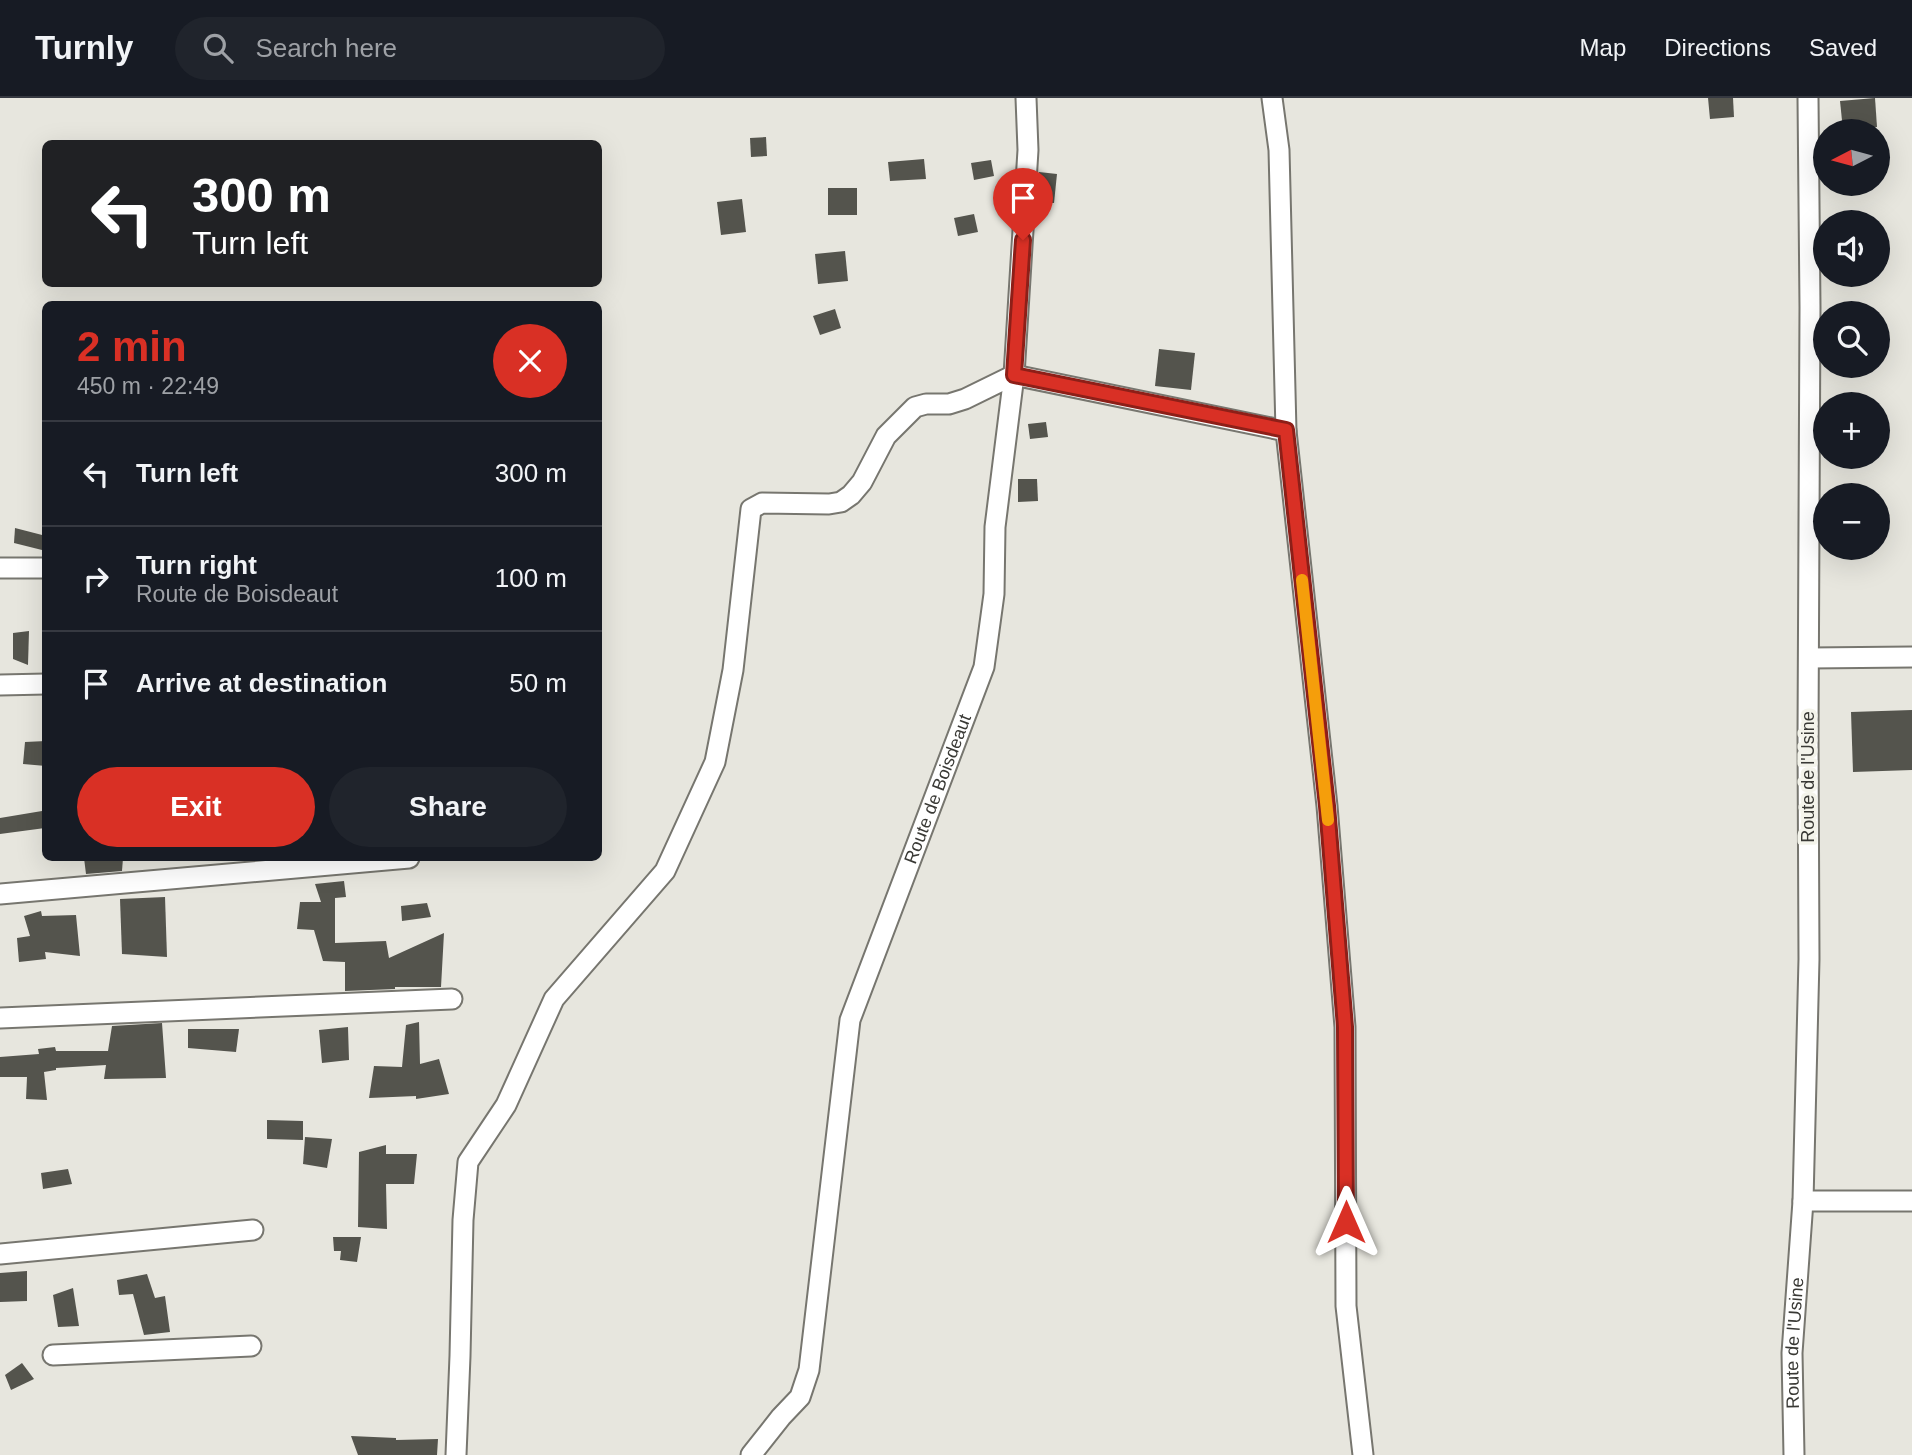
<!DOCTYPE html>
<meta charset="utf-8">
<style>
body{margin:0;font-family:Helvetica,sans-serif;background:#20242c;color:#f1f3f6;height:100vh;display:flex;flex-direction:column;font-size:26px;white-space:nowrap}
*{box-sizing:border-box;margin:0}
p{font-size:23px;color:#9ea1a6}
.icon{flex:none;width:38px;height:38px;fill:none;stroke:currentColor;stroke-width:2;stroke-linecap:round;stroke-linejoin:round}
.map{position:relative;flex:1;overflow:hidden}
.panel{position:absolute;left:42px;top:203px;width:560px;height:560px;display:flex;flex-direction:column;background:#171b24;border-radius:10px;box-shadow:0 7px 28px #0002}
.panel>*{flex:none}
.top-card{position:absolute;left:42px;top:42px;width:560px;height:147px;border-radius:10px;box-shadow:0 7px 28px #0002;background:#202124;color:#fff;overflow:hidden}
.needle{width:46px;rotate:264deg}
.tools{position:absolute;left:1813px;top:21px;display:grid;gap:14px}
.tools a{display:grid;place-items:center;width:77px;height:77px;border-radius:50%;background:#171b24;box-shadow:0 7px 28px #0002;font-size:35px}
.pin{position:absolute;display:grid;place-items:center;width:60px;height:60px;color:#fff;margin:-72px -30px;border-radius:50% 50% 50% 0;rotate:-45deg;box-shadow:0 0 7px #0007}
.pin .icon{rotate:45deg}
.me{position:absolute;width:77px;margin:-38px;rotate:0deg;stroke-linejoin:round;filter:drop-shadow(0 0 5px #0008)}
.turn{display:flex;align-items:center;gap:24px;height:147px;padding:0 35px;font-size:32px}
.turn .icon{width:91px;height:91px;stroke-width:2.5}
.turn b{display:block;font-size:49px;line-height:60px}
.round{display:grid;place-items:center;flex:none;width:74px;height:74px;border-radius:37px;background:#20242c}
.headline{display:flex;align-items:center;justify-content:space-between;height:119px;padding:0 35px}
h1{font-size:42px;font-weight:700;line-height:52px;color:#d93025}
.cta{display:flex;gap:14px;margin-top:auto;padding:14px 35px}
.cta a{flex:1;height:80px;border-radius:42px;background:#d93025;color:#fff;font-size:28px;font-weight:700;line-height:80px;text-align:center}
.cta a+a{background:#20242c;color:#f1f3f6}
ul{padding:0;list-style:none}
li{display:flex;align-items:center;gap:21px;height:105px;padding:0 35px;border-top:2px solid #363941}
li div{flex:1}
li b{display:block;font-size:26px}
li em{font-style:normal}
header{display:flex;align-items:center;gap:42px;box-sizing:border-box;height:98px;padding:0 35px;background:#171b24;border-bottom:2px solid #363941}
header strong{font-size:33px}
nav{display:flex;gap:38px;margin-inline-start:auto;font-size:24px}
.search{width:490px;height:63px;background:#20242c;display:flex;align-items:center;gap:18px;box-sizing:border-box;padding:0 24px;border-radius:38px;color:#9ea1a6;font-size:26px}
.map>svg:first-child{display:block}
.building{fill:#54544d}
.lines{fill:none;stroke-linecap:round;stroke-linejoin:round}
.minor-casing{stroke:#77766f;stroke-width:23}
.minor{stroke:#fff;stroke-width:19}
.route-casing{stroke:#8d1f18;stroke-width:18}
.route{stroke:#d93025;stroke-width:12}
.slow{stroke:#f59e0b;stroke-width:12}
.labels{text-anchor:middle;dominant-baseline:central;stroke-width:7;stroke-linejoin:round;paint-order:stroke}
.street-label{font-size:18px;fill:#393935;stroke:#f4f4eb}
</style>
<header>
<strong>Turnly</strong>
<div class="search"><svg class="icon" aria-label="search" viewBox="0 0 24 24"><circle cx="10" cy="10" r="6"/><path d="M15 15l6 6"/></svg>Search here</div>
<nav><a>Map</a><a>Directions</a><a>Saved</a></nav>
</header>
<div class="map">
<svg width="1912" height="1357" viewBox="0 0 1912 1357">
<rect width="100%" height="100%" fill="#e7e6de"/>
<g class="building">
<path d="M 1708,0 L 1733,0 L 1734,19 L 1710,21 Z"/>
<path d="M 1875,0 L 1877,29 L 1843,32 L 1840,3 Z"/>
<path d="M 766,39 L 767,58 L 751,59 L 750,40 Z"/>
<path d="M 924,61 L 926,81 L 890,83 L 888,64 Z"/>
<path d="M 991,62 L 994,78 L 974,82 L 971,65 Z"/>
<path d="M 1039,74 L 1057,76 L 1054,105 L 1037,104 Z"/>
<rect x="828" y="90" width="29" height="27"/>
<path d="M 742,101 L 746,134 L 721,137 L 717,104 Z"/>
<path d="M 974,116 L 978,134 L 958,138 L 954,120 Z"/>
<path d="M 845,153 L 848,183 L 818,186 L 815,156 Z"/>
<path d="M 835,211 L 841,230 L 820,237 L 813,218 Z"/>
<path d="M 1159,251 L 1195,255 L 1191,292 L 1155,288 Z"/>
<path d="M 1046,324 L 1048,339 L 1030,341 L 1028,326 Z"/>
<path d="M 1018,381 L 1037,381 L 1038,403 L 1018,404 Z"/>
<path d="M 15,430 L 46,438 L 46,453 L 14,445 Z"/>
<path d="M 29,533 L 28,567 L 13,561 L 13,535 Z"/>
<path d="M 1912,612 L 1912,672 L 1853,674 L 1851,614 Z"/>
<path d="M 46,643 L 46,668 L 23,666 L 25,644 Z"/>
<path d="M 42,713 L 45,730 L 0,736 L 0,720 Z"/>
<path d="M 84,760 L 123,760 L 122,773 L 86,776 Z"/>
<path d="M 344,783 L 346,799 L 335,800 L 335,845 L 386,843 L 389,860 L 444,835 L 441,889 L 395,889 L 395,891 L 345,893 L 345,864 L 323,863 L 314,832 L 297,831 L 300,804 L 321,804 L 315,786 Z"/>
<path d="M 165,799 L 167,859 L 122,856 L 120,801 Z"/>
<path d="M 427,805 L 431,819 L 402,823 L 401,808 Z"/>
<path d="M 41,813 L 42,818 L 76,817 L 80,858 L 45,854 L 46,861 L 19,864 L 17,840 L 30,838 L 24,818 Z"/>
<path d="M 419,924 L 420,966 L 439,961 L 449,996 L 416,1001 L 416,998 L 369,1000 L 374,968 L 402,969 L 406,927 Z"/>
<path d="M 162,925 L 166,980 L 104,981 L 106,967 L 56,970 L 56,972 L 44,974 L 47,1002 L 26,1001 L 27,979 L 0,979 L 0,959 L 39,956 L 38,951 L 55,949 L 56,953 L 108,953 L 112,928 Z"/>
<path d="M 348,929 L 349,962 L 322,965 L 319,932 Z"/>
<path d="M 188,931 L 239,931 L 236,954 L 188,950 Z"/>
<path d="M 267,1022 L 303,1023 L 303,1042 L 267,1041 Z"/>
<path d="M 305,1039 L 332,1041 L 327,1070 L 303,1066 Z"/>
<path d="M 386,1047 L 386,1056 L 417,1056 L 414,1086 L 386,1086 L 387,1131 L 358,1129 L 359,1054 Z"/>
<path d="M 68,1071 L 72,1086 L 43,1091 L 41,1075 Z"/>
<path d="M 333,1139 L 361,1139 L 357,1164 L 340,1162 L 341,1153 L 334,1153 Z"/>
<path d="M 27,1173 L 27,1203 L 0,1204 L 0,1175 Z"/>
<path d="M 147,1176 L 155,1200 L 165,1198 L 170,1234 L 144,1237 L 133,1196 L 119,1197 L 117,1182 Z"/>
<path d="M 73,1190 L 79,1228 L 58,1229 L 53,1197 Z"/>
<path d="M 22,1265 L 34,1281 L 11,1292 L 5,1277 Z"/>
<path d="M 351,1338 L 396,1340 L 396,1342 L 438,1341 L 437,1357 L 358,1357 Z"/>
</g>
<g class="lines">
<defs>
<g id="minor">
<path d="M 1272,0 L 1279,52 L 1286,333 L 1327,708 L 1345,929 L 1346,1208 L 1363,1357"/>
<path d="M 0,470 L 46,470"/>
<path d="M 1809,560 L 1912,559"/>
<path d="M 0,587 L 46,586"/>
<path d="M 0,796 L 409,760"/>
<path d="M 0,920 L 452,901"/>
<path d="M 1803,1103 L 1912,1103"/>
<path d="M 0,1156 L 253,1132"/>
<path d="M 53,1257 L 251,1248"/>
<path d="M 456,1357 L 460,1258 L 463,1122 L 468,1064 L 506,1007 L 554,901 L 665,773 L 715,664 L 733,572 L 751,411 L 762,405 L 829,406 L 841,404 L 851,397 L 862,384 L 886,338 L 915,309 L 926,306 L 949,306 L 965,301 L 1014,277 L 1286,333"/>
<path id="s1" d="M 751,1357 L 781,1319 L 800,1299 L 809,1272 L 850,922 L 984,569 L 994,496 L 995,429 L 1014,277 L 1028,52 L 1026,0"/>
<path id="s2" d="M 1794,1357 L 1792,1255 L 1803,1103 L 1809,861 L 1808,638 L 1810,209 L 1808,0"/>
</g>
</defs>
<use href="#minor" class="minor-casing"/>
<use href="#minor" class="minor"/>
</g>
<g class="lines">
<defs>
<path id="route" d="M 1023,142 L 1014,277 L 1286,332 L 1327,708 L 1345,929 L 1346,1124"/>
</defs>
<use href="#route" class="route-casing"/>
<use href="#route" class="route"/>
<path class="slow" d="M 1302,482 L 1328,722"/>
</g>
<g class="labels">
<g class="street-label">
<text transform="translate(1808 679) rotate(-90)">Route de l'Usine</text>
<text stroke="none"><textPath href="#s1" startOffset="704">Route de Boisdeaut</textPath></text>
<text stroke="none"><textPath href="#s2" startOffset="112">Route de l'Usine</textPath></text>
</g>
</g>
</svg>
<div class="tools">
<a><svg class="needle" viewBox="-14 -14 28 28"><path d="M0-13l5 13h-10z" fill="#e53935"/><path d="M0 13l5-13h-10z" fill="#9ea1a6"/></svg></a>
<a><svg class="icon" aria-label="sound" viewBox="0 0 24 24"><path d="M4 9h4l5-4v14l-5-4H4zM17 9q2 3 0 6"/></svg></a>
<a><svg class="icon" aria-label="search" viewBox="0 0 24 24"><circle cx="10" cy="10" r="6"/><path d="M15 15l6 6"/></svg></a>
<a>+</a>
<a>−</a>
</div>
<div class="pin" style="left:1023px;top:142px;background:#d93025"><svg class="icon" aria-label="arrive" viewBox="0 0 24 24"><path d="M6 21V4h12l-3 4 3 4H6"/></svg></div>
<svg class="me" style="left:1346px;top:1124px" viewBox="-20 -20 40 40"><path d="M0-17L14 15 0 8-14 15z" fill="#d93025" stroke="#fff" stroke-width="4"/></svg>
<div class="top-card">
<div class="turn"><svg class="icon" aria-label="left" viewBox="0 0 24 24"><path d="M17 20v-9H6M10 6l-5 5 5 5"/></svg><div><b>300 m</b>Turn left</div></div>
</div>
<section class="panel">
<div class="headline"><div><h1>2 min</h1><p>450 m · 22:49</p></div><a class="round" style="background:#d93025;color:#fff"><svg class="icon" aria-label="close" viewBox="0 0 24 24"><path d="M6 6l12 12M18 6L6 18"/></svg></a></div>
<ul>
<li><svg class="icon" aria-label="left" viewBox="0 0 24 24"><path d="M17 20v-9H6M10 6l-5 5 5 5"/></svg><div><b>Turn left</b></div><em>300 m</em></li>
<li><svg class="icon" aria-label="right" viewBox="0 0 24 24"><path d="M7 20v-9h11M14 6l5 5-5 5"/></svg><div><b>Turn right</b><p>Route de Boisdeaut</p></div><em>100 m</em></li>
<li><svg class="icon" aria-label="arrive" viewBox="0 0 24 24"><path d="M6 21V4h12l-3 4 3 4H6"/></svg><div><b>Arrive at destination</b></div><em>50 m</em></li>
</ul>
<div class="cta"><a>Exit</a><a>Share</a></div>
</section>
</div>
